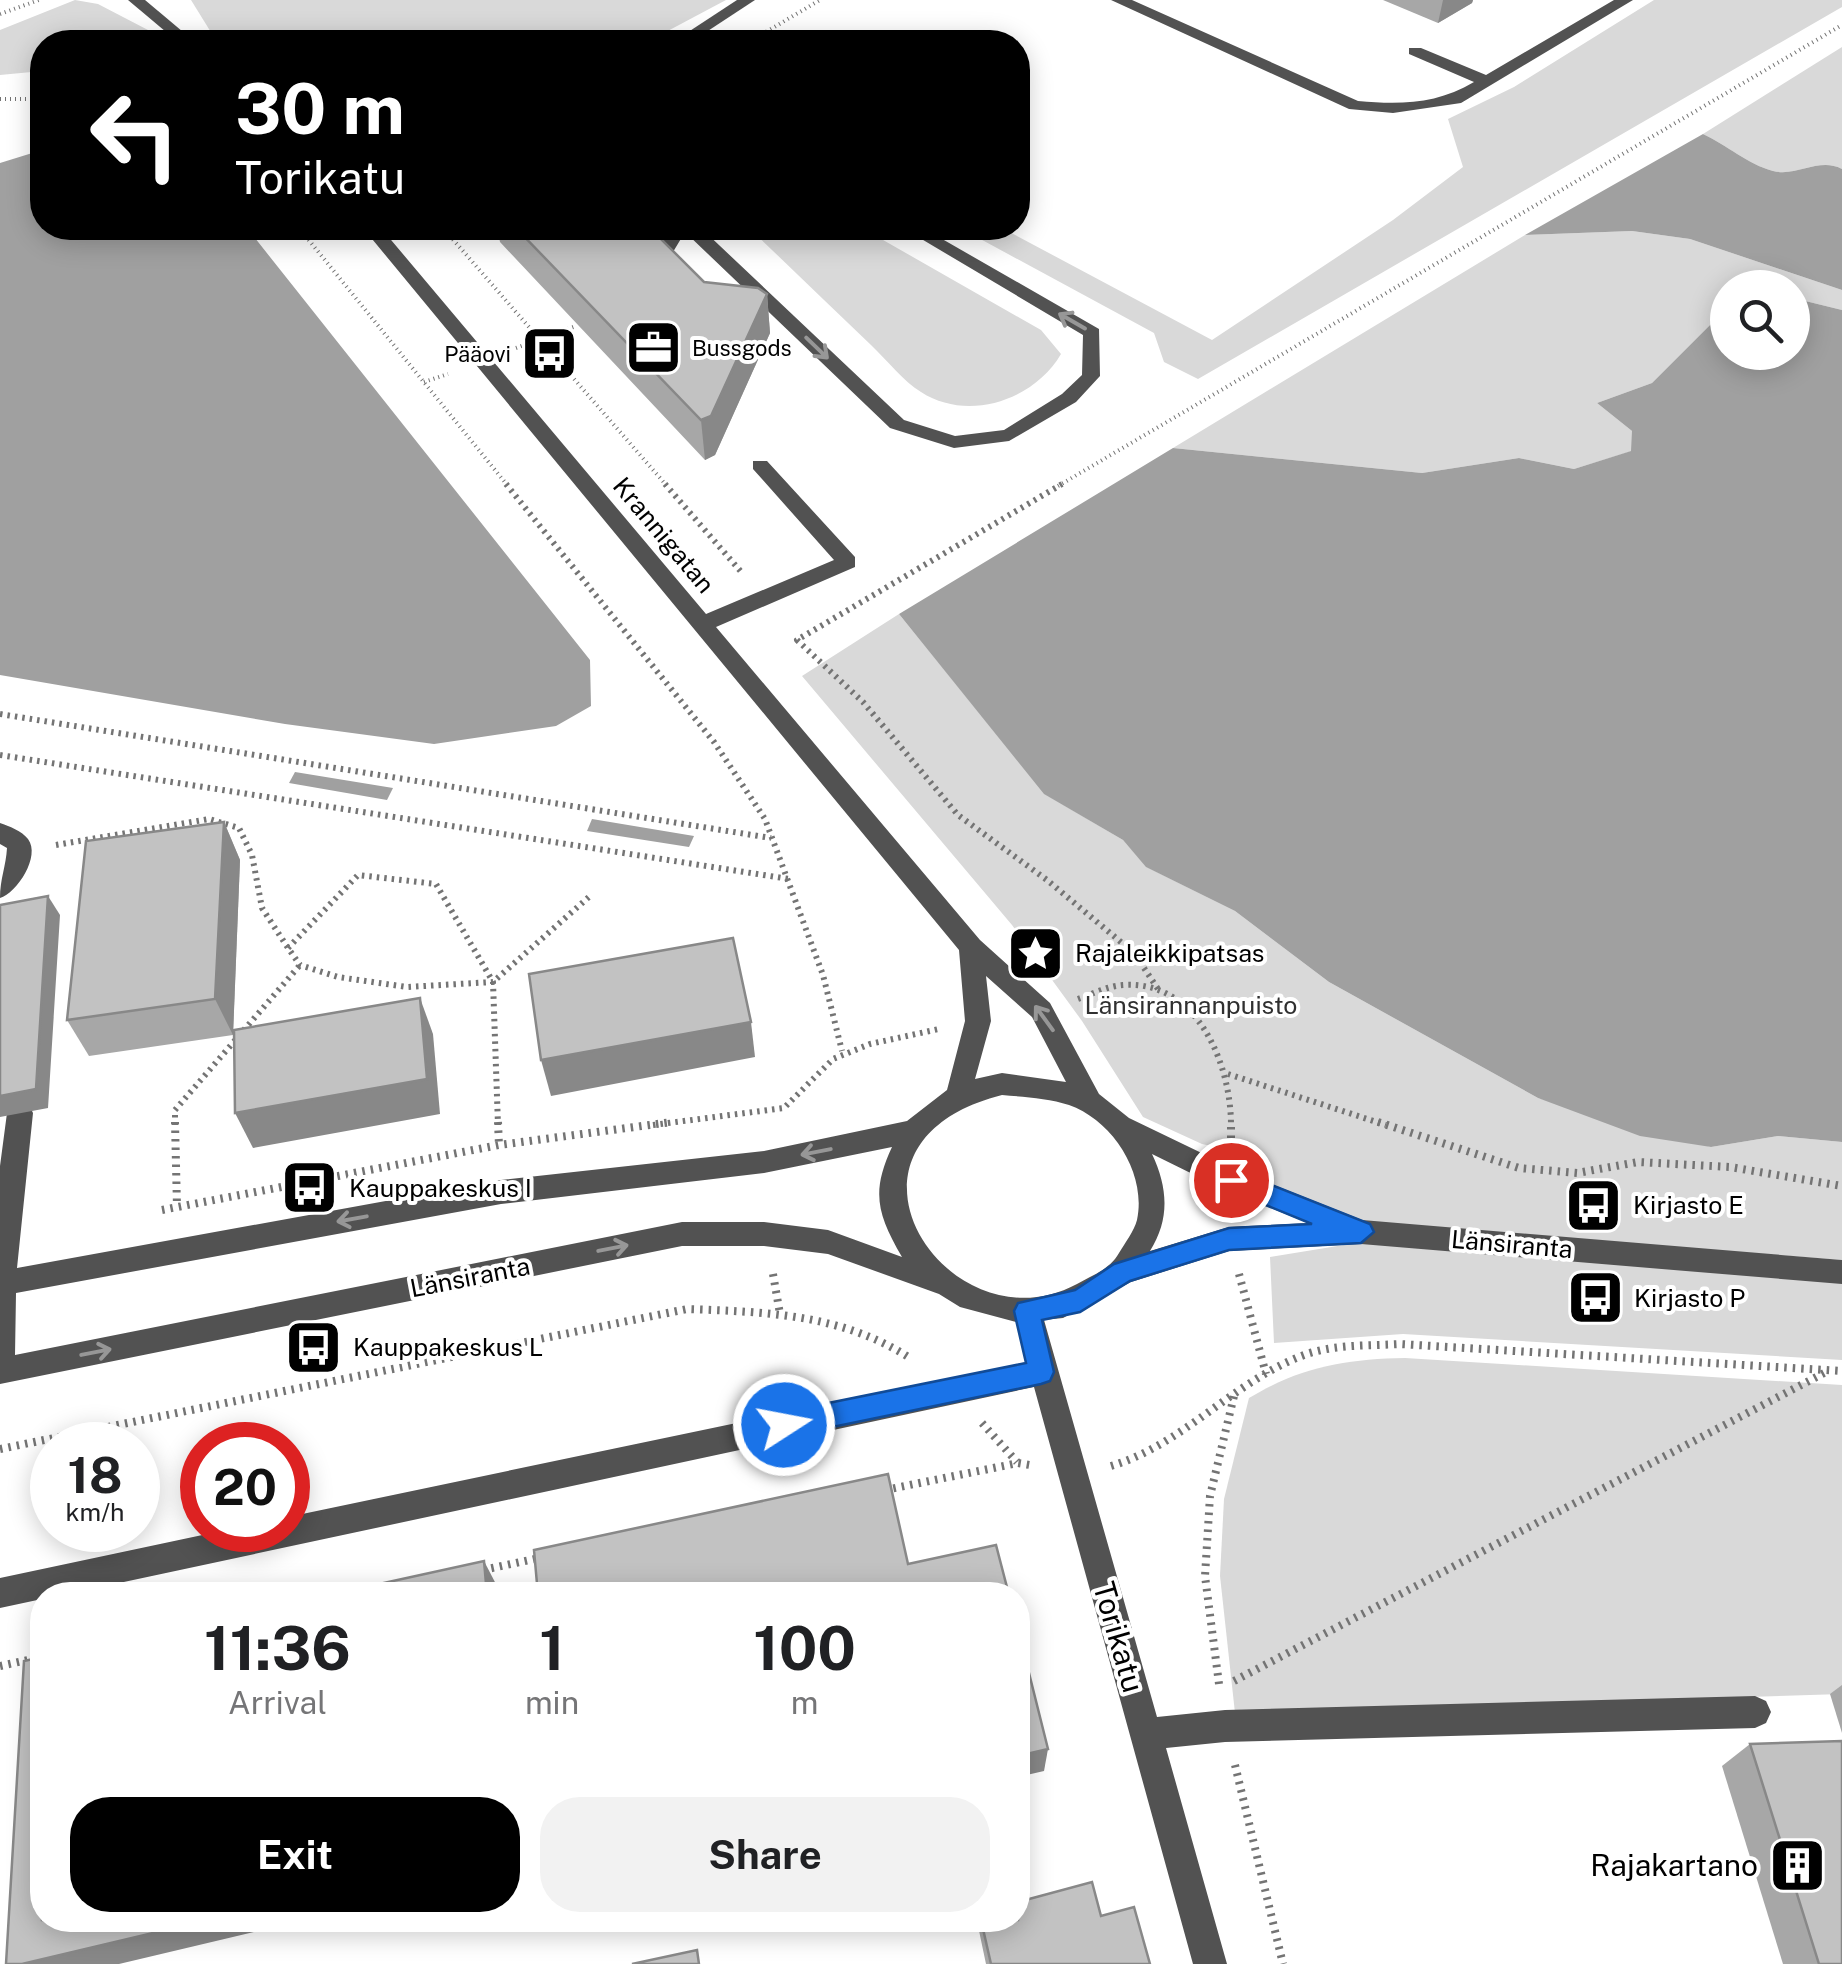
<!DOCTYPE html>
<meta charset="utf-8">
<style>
body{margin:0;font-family:"Public Sans",sans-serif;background:#f2f2f2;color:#202124;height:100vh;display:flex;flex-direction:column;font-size:38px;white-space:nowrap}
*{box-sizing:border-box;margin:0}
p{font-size:32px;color:#757577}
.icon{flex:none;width:55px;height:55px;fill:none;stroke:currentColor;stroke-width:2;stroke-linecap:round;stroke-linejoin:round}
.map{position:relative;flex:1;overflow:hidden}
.drawer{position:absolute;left:30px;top:1582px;width:1000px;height:350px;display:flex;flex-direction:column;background:#fff;border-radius:40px;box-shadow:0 5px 25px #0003}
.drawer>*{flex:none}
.guide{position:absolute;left:30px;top:30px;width:1000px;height:210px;border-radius:40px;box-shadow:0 5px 25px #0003;background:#000;color:#fff;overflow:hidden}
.buttons{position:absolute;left:1710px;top:270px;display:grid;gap:20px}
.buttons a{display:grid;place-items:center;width:100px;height:100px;border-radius:50%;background:#fff;box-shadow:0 5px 25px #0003;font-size:50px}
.speed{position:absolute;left:30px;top:1422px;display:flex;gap:20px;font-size:50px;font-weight:700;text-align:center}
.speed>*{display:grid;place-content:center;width:130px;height:130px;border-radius:50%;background:#fff;box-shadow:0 5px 25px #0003;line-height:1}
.speed small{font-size:25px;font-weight:400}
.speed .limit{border:15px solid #d22;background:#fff;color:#111}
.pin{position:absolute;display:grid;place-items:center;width:85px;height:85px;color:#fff;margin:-42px;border:5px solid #fff;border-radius:50%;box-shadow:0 2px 10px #0007}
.me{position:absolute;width:110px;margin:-55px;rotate:79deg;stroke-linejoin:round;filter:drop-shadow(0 0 8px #0008)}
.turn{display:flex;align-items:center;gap:35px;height:210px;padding:0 40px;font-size:45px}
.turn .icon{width:130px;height:130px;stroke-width:2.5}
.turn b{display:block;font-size:70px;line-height:85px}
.eta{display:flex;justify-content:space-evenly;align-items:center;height:170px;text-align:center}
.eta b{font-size:60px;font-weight:700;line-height:70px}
.cta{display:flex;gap:20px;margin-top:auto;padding:20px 40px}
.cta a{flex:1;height:115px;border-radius:40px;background:#000;color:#fff;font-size:40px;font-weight:700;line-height:115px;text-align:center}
.cta a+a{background:#f2f2f2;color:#202124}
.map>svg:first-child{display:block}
.green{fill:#d9d9d9}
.water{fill:#a0a0a0}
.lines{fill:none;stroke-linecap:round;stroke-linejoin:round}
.path-far2{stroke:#747474;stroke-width:4;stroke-dasharray:1 4;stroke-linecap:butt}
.path-far1{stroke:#747474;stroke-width:6;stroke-dasharray:2.5 5;stroke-linecap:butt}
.path{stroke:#747474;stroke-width:8;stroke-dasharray:2.5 6;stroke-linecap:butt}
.minor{fill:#525252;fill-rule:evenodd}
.wall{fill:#a7a7a7}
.shaded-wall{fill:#888}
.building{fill:#c2c2c2;stroke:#888;stroke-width:2.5}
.oneway{stroke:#979797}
.route{fill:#1a73e8;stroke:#114b97;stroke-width:2.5}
.labels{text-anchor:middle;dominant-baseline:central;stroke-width:8;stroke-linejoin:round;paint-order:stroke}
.far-poi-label{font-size:22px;fill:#000;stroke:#fff;text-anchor:start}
.street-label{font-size:25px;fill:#000;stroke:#fff}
.poi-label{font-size:25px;fill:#000;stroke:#fff;text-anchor:start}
.park-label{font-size:25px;fill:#303030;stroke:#fff}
.near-street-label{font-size:30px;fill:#000;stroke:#fff}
.near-poi-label{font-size:30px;fill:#000;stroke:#fff;text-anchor:end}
</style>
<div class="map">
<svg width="1842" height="1964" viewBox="0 0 1842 1964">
<rect width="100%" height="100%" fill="#fff"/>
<g class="green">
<path d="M 75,0 L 98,4 L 148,30 L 151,42 L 42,42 L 42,71 L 0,75 L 0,30 Z"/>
<path d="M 191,0 L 726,0 L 647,42 L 217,42 Z"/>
<path d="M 1654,0 L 1842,0 L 1842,7 L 1198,379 L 1164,362 L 1154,333 L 960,228 L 1002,228 L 1212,340 L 1393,220 L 1463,167 L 1448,119 L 1514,87 Z"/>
<path d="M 1842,47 L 1842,169 C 1819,157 1797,177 1773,171 C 1747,164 1727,145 1703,134 Z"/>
<path d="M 749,228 L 862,228 L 1041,330 L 1061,354 C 1035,399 969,423 921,392 C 903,381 887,360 871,345 C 830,306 790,267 749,228 Z"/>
<path d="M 1632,231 L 1690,239 L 1842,290 L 1842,310 L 1793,298 L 1792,288 L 1728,288 L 1727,308 L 1652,383 L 1597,403 L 1632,431 L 1632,451 L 1574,469 L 1519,458 L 1422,473 L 1173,448 L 1525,235 Z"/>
<path d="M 899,614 L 1045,794 L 1123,840 L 1147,867 L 1235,911 L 1329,982 L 1538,1098 L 1711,1147 L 1778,1136 L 1842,1142 L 1842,1260 L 1363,1223 L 1268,1186 L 1262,1157 L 1202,1144 L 1143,1117 L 1082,1021 L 1012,925 L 802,676 Z"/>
<path d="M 1362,1242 L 1842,1283 L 1842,1360 L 1403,1334 L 1274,1343 L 1270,1257 Z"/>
<path d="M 1405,1358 L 1842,1385 L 1842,1694 L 1235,1713 L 1220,1576 L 1224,1499 L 1249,1398 C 1300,1367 1346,1359 1405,1358 Z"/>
</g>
<g class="water">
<path d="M 1703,134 C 1727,145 1747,164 1773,171 C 1797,177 1819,157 1842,169 L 1842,290 L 1690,239 L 1632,231 L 1525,235 Z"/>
<path d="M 42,150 L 42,228 L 247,228 L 590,660 L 591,706 L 556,726 L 434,744 L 285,724 L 0,675 L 0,163 Z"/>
<path d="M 1793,298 L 1842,310 L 1842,1142 L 1778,1136 L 1711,1147 L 1640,1136 L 1538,1098 L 1329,982 L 1235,911 L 1146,867 L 1123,840 L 1044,794 L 899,614 L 1173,448 L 1422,473 L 1519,458 L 1574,469 L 1631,451 L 1632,431 L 1597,403 L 1652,383 L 1727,308 L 1728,352 L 1792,352 Z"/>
<path d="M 295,772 L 393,788 L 387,800 L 289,783 Z"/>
<path d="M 592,819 L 694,836 L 689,847 L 587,831 Z"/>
</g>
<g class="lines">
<g class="path-far2">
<path d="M 0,14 L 39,0"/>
<path d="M 749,42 L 820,0"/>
<path d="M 0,99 L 42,99"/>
<path d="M 299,228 L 508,486"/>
<path d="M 443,228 L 667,486"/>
<path d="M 516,348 L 576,326"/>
<path d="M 424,382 L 448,374"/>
<path d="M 1058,486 L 1842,25"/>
</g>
<g class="path-far1">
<path d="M 506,484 L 714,742 L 765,819 L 823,975 L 842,1051"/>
<path d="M 665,484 L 743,574"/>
<path d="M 1062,484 L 797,640 L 863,702 L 958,815 L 1047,880 L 1134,953 L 1160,992"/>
<path d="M 0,714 L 771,838"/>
<path d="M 0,755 L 789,879"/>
<path d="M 56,845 L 209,819 L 239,828 L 252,855 L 262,908 L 288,948 L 300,965 L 338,977 L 407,987 L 493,982 L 590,896"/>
<path d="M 288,948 L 358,875 L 436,884 L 493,982 L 498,1125"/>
<path d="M 1078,999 C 1092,994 1108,986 1123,985 C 1198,980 1231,1065 1231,1125"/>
<path d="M 1228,1074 L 1386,1125"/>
<path d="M 175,1125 L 175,1110 L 300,965"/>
<path d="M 653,1125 L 784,1108 L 833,1059 L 870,1044 L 939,1029"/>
</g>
<g class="path">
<path d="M 175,1122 L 177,1207"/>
<path d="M 498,1122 L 499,1146"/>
<path d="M 1378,1122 L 1519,1168 L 1577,1173 L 1638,1162 L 1730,1167 L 1842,1186"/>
<path d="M 1231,1138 L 1231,1122"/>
<path d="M 162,1210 L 499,1145 L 672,1122"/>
<path d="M 773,1274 L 780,1314"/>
<path d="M 1239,1274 L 1266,1374"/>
<path d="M 982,1423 L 1017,1462"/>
<path d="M 0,1449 L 687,1309 C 767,1312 841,1314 910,1358"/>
<path d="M 1111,1466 C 1185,1444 1235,1379 1307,1354 C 1337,1344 1369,1346 1400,1344 L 1842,1371"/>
<path d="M 885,1490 L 1018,1463 L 1030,1465"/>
<path d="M 483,1570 L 539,1558"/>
<path d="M 0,1666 L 42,1657"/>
<path d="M 1234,1681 L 1826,1372"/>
<path d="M 1219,1684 L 1205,1576 L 1210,1496 L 1234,1396"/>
<path d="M 1235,1765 L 1283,1964"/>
</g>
<g class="minor">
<path d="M 128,0 L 145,0 L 195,42 L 178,42 Z"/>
<path d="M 737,0 L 755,0 L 691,42 L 673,42 Z"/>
<path d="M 1111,0 L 1132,0 L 1358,101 C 1401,105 1437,104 1474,82 L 1409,54 L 1409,48 L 1421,48 L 1486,75 L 1614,0 L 1633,0 L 1461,103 L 1393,113 L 1349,109 Z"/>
<path d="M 363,228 L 381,228 L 706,614 L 834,560 L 753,469 L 753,461 L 767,461 L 855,557 L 855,567 L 716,627 L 980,940 L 1050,1003 L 1099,1094 L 1129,1118 L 1241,1172 L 1362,1220 L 1842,1260 L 1842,1284 L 1361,1244 L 1229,1251 L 1131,1282 L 1063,1318 L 1044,1320 L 1157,1717 L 1225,1710 L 1755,1696 L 1766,1701 L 1771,1712 L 1766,1723 L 1755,1728 L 1225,1742 L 1166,1748 L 1227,1964 L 1193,1964 L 1034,1387 L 63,1595 L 42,1595 L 42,1599 L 0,1608 L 0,1578 L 226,1530 L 288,1530 L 288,1517 L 1027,1362 L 1016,1322 L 960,1307 L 939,1294 L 828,1254 L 764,1246 L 682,1246 L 0,1384 L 0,1166 L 7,1113 L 11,1105 L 20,1102 L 29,1105 L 33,1113 L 17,1268 L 501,1180 L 764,1151 L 907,1121 L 947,1090 L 965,1021 L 959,950 ZM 986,976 L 1032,1017 L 1066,1082 L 1002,1073 L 975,1079 L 991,1021 ZM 1002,1095 C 1024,1097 1048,1098 1069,1105 C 1112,1120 1147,1173 1137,1220 C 1134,1231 1125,1243 1119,1253 C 1110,1269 1093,1275 1077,1284 C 949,1353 809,1144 1002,1095 ZM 892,1147 C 871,1192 877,1214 902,1257 L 828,1230 L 764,1222 L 682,1222 L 15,1355 L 16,1293 L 501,1204 L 764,1173 ZM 1152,1154 L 1221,1188 L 1308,1223 L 1229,1227 L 1150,1251 C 1170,1219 1168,1188 1152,1154 Z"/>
<path d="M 671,228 L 701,228 L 904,420 L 955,436 L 1004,430 L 1062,394 L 1082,375 L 1083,335 L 903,228 L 923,228 L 1099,329 L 1100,376 L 1076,402 L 1009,441 L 954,448 L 890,428 L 685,232 L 664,267 L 652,267 L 649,263 Z"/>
<path d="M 0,823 C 9,826 22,831 28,839 C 41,856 17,893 0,898 C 0,879 6,866 7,848 L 0,844 Z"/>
</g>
</g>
<g class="wall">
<path d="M 1383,0 L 1473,0 L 1472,3 L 1438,23 Z"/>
<path d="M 497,228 L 650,228 L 704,282 L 767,294 L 770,333 L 715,455 L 705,460 L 500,242 Z"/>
<path d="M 224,822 L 240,860 L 233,1035 L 89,1056 L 67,1020 Z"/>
<path d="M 1842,1685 L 1842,1733 L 1830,1694 Z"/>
<path d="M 1750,1744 L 1842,1964 L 1783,1964 L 1722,1766 Z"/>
<path d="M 1101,1916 L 1150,1964 L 986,1964 L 978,1926 L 978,1920 L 1018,1920 Z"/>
</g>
<g class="shaded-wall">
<path d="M 1443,0 L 1473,0 L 1472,3 L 1438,23 Z"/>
<path d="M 767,294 L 770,333 L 715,455 L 705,460 L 701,420 Z"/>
<path d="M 224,822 L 240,860 L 233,1035 L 215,999 Z"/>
<path d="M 48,896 L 60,915 L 48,1108 L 0,1117 L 0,1096 Z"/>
<path d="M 420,998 L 433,1034 L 440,1114 L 253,1148 L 235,1113 Z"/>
<path d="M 751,1022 L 755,1057 L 551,1096 L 541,1060 Z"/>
<path d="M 484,1561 L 498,1588 L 498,1595 L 487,1595 Z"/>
<path d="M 1048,1749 L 1044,1771 L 1018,1777 L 1018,1756 Z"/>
<path d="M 208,1920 L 304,1920 L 119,1964 L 22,1964 Z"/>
</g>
<g class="building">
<path d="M 516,228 L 650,228 L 704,282 L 758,288 L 767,294 L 711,416 L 701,420 Z"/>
<path d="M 224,822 L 215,999 L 67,1020 L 86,841 Z"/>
<path d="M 48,896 L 36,1089 L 0,1096 L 0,905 Z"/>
<path d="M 733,938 L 751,1022 L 541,1060 L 529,974 Z"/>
<path d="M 420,998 L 427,1079 L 235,1113 L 234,1030 Z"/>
<path d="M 888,1474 L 908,1564 L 996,1545 L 1009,1595 L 538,1595 L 534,1550 Z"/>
<path d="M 484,1561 L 487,1595 L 329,1595 Z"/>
<path d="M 1018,1629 L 1048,1749 L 1018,1756 Z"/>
<path d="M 42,1657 L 42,1920 L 208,1920 L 22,1964 L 6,1964 L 24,1661 Z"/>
<path d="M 1842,1741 L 1842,1964 L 1819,1964 L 1750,1744 Z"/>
<path d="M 1092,1882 L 1101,1916 L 1134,1907 L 1150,1964 L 991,1964 L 981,1920 L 1018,1920 L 1018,1902 Z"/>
<path d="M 697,1950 L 699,1964 L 632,1964 Z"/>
</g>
<defs><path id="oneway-shaft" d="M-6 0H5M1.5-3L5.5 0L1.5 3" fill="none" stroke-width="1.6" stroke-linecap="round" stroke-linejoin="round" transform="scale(2.5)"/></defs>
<g class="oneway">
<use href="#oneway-shaft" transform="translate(1072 321) rotate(-150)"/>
<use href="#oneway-shaft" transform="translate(817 348) rotate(44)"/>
<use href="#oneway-shaft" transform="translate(1044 1018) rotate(-126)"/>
<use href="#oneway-shaft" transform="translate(816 1152) rotate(169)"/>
<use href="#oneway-shaft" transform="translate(352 1219) rotate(170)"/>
<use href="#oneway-shaft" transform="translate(613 1248) rotate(-11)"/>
<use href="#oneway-shaft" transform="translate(96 1352) rotate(-11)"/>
</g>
<path class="route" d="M 1231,1169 L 1370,1224 L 1374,1232 L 1361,1243 L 1229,1250 L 1130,1281 L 1080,1312 L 1042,1320 L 1054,1372 L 1050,1381 L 1041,1384 L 784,1437 L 775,1434 L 771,1425 L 775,1416 L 784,1412 L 1026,1363 L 1014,1311 L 1018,1303 L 1075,1290 L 1114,1264 L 1229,1228 L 1312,1224 L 1222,1187 L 1218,1180 L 1222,1173 Z"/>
<defs>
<symbol id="office-square" viewBox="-11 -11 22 22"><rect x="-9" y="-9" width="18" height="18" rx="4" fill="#000" stroke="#fff"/><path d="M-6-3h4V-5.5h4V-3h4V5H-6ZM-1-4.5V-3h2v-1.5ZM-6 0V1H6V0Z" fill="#fff"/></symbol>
<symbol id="bus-square" viewBox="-11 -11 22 22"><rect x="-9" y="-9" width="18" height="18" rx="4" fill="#000" stroke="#fff"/><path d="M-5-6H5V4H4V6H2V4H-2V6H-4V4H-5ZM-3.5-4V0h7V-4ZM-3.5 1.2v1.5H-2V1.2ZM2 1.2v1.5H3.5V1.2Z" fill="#fff"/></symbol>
<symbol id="sight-square" viewBox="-11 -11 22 22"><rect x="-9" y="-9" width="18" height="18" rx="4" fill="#000" stroke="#fff"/><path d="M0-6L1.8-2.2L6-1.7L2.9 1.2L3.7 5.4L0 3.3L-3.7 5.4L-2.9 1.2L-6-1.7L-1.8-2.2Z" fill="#fff"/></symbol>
<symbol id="building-square" viewBox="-11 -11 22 22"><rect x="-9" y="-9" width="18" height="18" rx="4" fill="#000" stroke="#fff"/><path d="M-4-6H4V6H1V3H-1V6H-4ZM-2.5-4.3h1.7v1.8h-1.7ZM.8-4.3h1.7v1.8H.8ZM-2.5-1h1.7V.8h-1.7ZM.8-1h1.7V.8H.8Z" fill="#fff"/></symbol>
</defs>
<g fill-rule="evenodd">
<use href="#office-square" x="622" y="316" width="63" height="63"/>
<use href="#bus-square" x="518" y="322" width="63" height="63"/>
<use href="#sight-square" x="1004" y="922" width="63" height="63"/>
<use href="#bus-square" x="278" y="1156" width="63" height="63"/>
<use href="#bus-square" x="1562" y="1174" width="63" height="63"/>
<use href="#bus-square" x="1564" y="1266" width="63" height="63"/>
<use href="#bus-square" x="282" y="1316" width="63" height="63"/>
<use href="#building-square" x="1766" y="1834" width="63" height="63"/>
</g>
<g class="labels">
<g class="far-poi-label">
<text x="692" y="348">Bussgods</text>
<text x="511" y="354" text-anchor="end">Pääovi</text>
</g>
<g class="street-label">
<text transform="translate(664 535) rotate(50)">Krannigatan</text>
<text transform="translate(1512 1244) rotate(5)">Länsiranta</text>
<text transform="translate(470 1277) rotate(-11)">Länsiranta</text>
</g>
<g class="poi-label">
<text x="1075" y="953">Rajaleikkipatsas</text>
<text x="349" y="1188">Kauppakeskus I</text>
<text x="1633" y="1205">Kirjasto E</text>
<text x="1634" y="1298">Kirjasto P</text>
<text x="353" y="1347">Kauppakeskus L</text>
</g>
<g class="park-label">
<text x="1191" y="1005">Länsirannanpuisto</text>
</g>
<g class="near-street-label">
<text transform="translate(1119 1637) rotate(74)">Torikatu</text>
</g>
<g class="near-poi-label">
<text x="1758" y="1865">Rajakartano</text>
</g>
</g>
</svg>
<div class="buttons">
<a><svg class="icon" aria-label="search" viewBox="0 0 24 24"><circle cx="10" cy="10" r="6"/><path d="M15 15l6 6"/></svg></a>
</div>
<div class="speed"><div>18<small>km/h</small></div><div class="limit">20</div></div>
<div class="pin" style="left:1231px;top:1180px;background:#d93025"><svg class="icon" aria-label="arrive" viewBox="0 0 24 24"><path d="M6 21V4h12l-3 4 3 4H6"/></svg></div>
<svg class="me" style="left:784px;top:1425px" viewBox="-20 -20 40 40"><circle r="17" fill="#1a73e8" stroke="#fff" stroke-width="3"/><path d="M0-11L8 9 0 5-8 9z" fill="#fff"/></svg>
<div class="guide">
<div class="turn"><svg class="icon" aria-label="left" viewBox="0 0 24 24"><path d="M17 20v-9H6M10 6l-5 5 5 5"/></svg><div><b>30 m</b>Torikatu</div></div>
</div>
<section class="drawer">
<div class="eta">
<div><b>11:36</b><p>Arrival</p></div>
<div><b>1</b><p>min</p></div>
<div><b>100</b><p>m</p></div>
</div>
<div class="cta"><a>Exit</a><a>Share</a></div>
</section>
</div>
